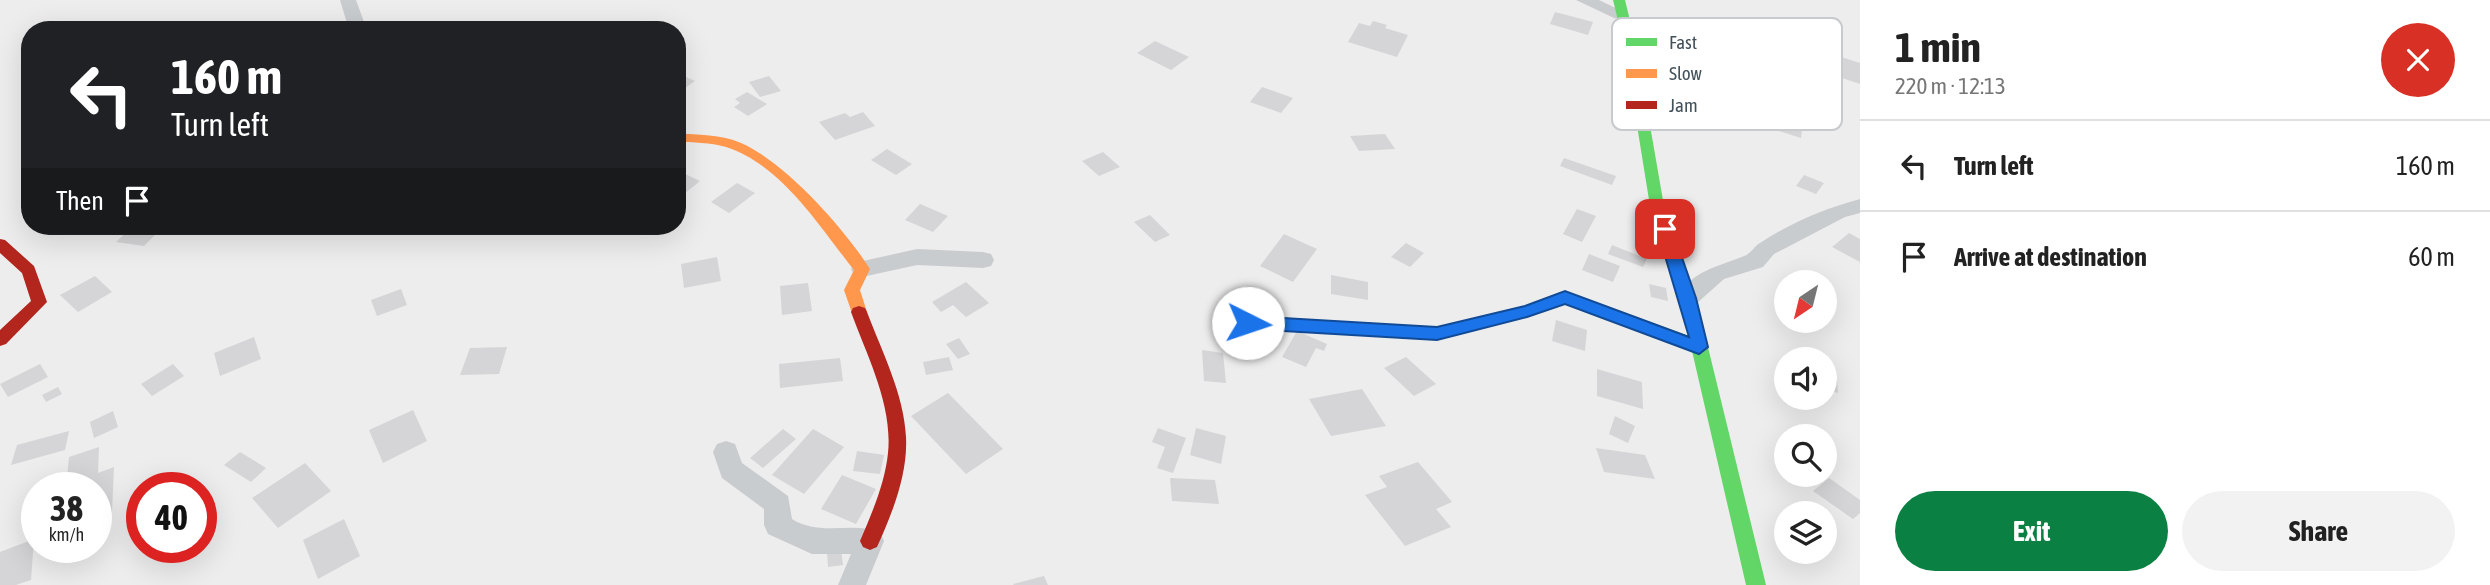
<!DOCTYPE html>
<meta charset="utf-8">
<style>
body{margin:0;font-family:"Asap Condensed",sans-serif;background:#f2f2f2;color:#222;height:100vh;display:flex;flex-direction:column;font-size:26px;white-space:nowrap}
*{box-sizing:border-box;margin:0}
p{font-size:23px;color:#767676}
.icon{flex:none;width:38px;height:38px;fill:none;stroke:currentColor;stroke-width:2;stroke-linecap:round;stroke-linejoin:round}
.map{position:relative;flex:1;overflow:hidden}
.details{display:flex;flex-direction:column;background:#fff;width:630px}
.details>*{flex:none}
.banner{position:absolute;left:21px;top:21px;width:665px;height:214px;border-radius:28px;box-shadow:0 7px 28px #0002;background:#202124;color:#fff;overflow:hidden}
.needle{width:46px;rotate:215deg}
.tools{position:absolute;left:1774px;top:270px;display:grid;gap:14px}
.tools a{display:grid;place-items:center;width:63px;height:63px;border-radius:50%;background:#fff;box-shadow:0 7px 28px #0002;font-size:35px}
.speed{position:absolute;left:21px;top:472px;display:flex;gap:14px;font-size:35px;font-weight:700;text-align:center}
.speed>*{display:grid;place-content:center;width:91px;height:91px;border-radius:50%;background:#fff;box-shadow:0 7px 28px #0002;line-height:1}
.speed small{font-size:18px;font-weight:400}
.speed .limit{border:10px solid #d22;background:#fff;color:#111}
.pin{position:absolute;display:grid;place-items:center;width:60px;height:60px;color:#fff;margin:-30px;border-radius:14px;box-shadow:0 4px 10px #0006}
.me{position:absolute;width:77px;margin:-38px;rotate:94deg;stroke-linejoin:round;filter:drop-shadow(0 0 5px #0008)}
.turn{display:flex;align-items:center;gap:24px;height:147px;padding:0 35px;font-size:32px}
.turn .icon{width:91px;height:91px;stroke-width:2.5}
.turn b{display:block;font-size:49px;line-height:60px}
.then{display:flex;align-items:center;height:66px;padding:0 35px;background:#0003;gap:14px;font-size:26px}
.round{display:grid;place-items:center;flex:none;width:74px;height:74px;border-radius:37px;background:#f2f2f2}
.summary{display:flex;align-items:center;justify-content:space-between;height:119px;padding:0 35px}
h1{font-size:42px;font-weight:700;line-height:52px}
.cta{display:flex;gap:14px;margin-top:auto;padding:14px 35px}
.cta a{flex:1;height:80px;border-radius:42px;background:#0b8043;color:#fff;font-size:28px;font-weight:700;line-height:80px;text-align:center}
.cta a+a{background:#f2f2f2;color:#222}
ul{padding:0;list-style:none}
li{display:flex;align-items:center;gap:21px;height:91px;padding:0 35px;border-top:2px solid #e0e0e0}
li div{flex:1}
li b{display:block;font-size:26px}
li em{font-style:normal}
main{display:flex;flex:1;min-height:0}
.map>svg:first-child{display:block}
.building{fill:#d5d5d7}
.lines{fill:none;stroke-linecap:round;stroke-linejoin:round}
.street{fill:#c9ccce;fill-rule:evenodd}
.fast{fill:#63d668;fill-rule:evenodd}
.slow{fill:#ff974d;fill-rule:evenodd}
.jam{fill:#b3261e;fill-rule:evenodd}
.route{fill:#1a73e8;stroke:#114b97;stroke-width:2}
.key{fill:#fff;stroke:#c7cbce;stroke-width:2}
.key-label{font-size:19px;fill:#43515b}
</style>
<main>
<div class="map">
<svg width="1860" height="585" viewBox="0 0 1860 585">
<rect width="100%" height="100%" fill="#eeeded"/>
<g class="building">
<path d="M 1555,12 L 1593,22 L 1588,35 L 1550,24 Z"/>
<path d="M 420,21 L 437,30 L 405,30 Z"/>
<path d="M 1373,21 L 1387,25 L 1385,28 L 1408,35 L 1397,57 L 1348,42 L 1359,23 L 1370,26 Z"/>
<path d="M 1155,41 L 1189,57 L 1171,70 L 1137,53 Z"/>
<path d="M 1841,57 L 1860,63 L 1860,84 L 1833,75 Z"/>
<path d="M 769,76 L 781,91 L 760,97 L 749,82 Z"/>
<path d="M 686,77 L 695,81 L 681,91 L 677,89 L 677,82 Z"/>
<path d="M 1262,87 L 1293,98 L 1281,113 L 1250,102 Z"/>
<path d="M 747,92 L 767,104 L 748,116 L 734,107 L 740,103 L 735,99 Z"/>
<path d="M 863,112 L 875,126 L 835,140 L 819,122 L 845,113 L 850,117 Z"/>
<path d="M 1781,114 L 1803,121 L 1801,138 L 1779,131 Z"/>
<path d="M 1385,134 L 1395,149 L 1359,151 L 1350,136 Z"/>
<path d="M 887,149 L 912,164 L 896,175 L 871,160 Z"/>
<path d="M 1103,152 L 1120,167 L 1099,176 L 1082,161 Z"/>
<path d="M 1564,158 L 1616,176 L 1612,185 L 1560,166 Z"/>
<path d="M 679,171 L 700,181 L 684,194 L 677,190 Z"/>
<path d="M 1804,175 L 1824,183 L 1816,194 L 1796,186 Z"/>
<path d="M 737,183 L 755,193 L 729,213 L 711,202 Z"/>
<path d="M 920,204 L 948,216 L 933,232 L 905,220 Z"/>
<path d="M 1577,209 L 1596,216 L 1582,242 L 1563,234 Z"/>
<path d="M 1150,215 L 1170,235 L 1155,242 L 1134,222 Z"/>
<path d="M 133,226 L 138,226 L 161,229 L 144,246 L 116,242 Z"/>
<path d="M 1849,233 L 1860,239 L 1860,262 L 1832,247 Z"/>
<path d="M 1284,234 L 1317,249 L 1293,282 L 1260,266 Z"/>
<path d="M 1406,243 L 1424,253 L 1410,267 L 1391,257 Z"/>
<path d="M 1612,245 L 1647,259 L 1643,267 L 1608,254 Z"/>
<path d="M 1589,254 L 1620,266 L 1613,282 L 1582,270 Z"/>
<path d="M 717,257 L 721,281 L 684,288 L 681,264 Z"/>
<path d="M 1331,275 L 1368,282 L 1368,300 L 1331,294 Z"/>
<path d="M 95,276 L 112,292 L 78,312 L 60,295 Z"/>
<path d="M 966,282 L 989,303 L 966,317 L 953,305 L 941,312 L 932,302 Z"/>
<path d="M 808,283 L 812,311 L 782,315 L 780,286 Z"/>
<path d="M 1649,284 L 1666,288 L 1668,301 L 1651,297 Z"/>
<path d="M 401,289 L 407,305 L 377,316 L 371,300 Z"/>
<path d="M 1556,320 L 1587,330 L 1585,351 L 1552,341 Z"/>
<path d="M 1297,331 L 1327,344 L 1324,351 L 1316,348 L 1306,367 L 1282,357 Z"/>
<path d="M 254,337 L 261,359 L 220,376 L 214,353 Z"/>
<path d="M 959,338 L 970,354 L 958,359 L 946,344 Z"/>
<path d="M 507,347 L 499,374 L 460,375 L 470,348 Z"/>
<path d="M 1202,350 L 1223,353 L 1226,383 L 1204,381 Z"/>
<path d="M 949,357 L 953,370 L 926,375 L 923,362 Z"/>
<path d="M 1406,357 L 1436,384 L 1414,396 L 1384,368 Z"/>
<path d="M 840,358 L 843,381 L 780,388 L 779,364 Z"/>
<path d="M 40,364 L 48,377 L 8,397 L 0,384 Z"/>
<path d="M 173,364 L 184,376 L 152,396 L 141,384 Z"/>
<path d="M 1597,369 L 1642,382 L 1643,409 L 1597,396 Z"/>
<path d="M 1825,375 L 1837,379 L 1838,393 L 1825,389 Z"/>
<path d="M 58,387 L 62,394 L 46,402 L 42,395 Z"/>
<path d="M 1362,389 L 1386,426 L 1331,436 L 1309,399 Z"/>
<path d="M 948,393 L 1003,449 L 966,474 L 911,416 Z"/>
<path d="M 413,410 L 427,441 L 383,463 L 369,430 Z"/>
<path d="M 113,411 L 118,427 L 94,438 L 90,422 Z"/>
<path d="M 1615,416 L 1635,426 L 1628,443 L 1609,434 Z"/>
<path d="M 1158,428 L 1186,438 L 1173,473 L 1157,468 L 1165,447 L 1152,442 Z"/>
<path d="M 1196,428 L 1226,436 L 1221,464 L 1190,455 Z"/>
<path d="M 783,429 L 796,439 L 763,468 L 750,458 Z"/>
<path d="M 813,429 L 844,447 L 804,494 L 772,475 Z"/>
<path d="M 69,431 L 65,450 L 11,465 L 17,445 Z"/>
<path d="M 99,447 L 98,473 L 114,467 L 112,512 L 96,518 L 96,488 L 66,488 L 69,457 Z"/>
<path d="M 1596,448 L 1645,455 L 1655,479 L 1604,472 Z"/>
<path d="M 857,451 L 884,455 L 880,474 L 853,471 Z"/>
<path d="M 240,452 L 266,468 L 251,482 L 224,465 Z"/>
<path d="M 1418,462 L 1452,502 L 1436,509 L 1451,527 L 1405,546 L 1365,495 L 1387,487 L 1379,476 Z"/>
<path d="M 305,463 L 331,491 L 278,528 L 252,498 Z"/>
<path d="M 842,475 L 876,489 L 856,524 L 821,509 Z"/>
<path d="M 1170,478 L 1215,480 L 1219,504 L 1172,501 Z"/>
<path d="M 1829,478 L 1860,500 L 1860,513 L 1853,519 L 1813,491 Z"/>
<path d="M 344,519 L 360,556 L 318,579 L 303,540 Z"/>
<path d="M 34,539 L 31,580 L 16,585 L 0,585 L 0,552 Z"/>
<path d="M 841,549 L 843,565 L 828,567 L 827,551 Z"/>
<path d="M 1044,576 L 1048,585 L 1014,585 L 1013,584 Z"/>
</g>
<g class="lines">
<g class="street">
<path d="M 340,0 L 356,0 L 367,30 L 349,30 Z"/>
<path d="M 1576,0 L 1599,0 L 1628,14 L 1620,19 L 1614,18 Z"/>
<path d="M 1860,199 L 1860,213 L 1845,217 L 1774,254 L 1763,267 L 1724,279 L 1696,304 L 1688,306 L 1680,304 L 1677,298 C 1692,270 1718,267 1744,256 C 1751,254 1754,246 1760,243 C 1790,223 1826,208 1860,199 Z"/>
<path d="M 917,249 L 983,252 L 991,254 L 994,260 L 991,266 L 983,268 L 917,265 L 862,277 L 854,275 L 851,269 L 854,263 Z"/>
<path d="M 726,441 L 735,444 L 742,463 L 788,496 L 792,519 C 821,537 850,521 880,532 L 884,541 L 866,585 L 838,585 L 851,554 L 812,554 L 768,534 L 764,525 L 764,509 L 722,478 L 713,452 L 717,444 Z"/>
</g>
<path class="fast" d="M 1613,0 L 1625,0 L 1636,45 L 1664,206 L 1696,298 L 1766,585 L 1746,585 L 1692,351 L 1565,303 L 1527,317 L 1437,339 L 1248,328 L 1242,326 L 1240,322 L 1242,318 L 1248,316 L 1437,327 L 1524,306 L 1565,291 L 1689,336 L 1680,298 L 1650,206 L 1624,45 Z"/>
<path class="slow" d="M 677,133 C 698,135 721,134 741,143 C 785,162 844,228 870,269 L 860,290 L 867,312 L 865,316 L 853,316 L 844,290 L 854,270 C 819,226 782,165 726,147 C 710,142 693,143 677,141 Z"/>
<g class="jam">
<path d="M 0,239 L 5,240 L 34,266 L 47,302 L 6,344 L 0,346 L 0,330 L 31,301 L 22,273 L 0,253 Z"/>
<path d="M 859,306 L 865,308 L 867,312 C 882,352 904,394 906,437 C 908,474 892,514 877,547 L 870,550 L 863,547 L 860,541 C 872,513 885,483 888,453 C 893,405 867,356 851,312 L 853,308 Z"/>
</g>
</g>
<path class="route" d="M 1665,224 L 1672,229 L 1696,298 L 1708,347 L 1699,354 L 1565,304 L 1527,317 L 1437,340 L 1248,329 L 1240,323 L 1248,316 L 1437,327 L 1525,306 L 1565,291 L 1689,337 L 1657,229 Z"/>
<rect x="1612" y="18" width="230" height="112" rx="10" class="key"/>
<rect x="1626" y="38" width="31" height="8" fill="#63d668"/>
<rect x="1626" y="69" width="31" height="9" fill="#ff974d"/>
<rect x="1626" y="101" width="31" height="8" fill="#b3261e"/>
<g class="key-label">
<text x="1669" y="49">Fast</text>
<text x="1669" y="80">Slow</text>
<text x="1669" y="112">Jam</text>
</g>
</svg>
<div class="tools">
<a><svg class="needle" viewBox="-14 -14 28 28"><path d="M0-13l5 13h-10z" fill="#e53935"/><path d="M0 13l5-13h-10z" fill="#767676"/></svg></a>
<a><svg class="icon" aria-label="sound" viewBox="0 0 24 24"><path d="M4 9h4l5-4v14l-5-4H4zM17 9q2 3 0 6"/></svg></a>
<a><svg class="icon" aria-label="search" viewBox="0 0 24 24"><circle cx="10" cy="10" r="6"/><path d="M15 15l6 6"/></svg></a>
<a><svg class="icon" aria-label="layers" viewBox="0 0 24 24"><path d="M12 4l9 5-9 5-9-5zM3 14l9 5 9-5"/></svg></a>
</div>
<div class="speed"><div>38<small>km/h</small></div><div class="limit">40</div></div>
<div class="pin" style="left:1665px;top:229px;background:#d93025"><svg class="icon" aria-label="arrive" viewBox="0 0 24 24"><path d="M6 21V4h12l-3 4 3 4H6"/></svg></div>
<svg class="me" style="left:1248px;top:323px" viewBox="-20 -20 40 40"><circle r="19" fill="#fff"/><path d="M0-13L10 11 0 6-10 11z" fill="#1a73e8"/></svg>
<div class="banner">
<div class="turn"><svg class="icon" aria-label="left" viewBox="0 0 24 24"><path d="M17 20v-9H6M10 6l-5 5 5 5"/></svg><div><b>160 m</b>Turn left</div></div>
<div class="then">Then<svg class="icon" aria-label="arrive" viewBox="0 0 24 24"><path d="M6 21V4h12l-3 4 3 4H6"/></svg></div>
</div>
</div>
<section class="details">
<div class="summary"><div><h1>1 min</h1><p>220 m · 12:13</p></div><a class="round" style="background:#d93025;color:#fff"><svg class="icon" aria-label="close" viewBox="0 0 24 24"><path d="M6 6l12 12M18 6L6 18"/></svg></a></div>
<ul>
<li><svg class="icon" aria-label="left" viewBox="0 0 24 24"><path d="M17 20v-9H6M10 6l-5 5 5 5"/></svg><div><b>Turn left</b></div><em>160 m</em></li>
<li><svg class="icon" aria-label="arrive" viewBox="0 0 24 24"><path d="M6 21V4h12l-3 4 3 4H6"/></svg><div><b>Arrive at destination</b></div><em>60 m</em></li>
</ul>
<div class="cta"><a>Exit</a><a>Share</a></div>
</section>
</main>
